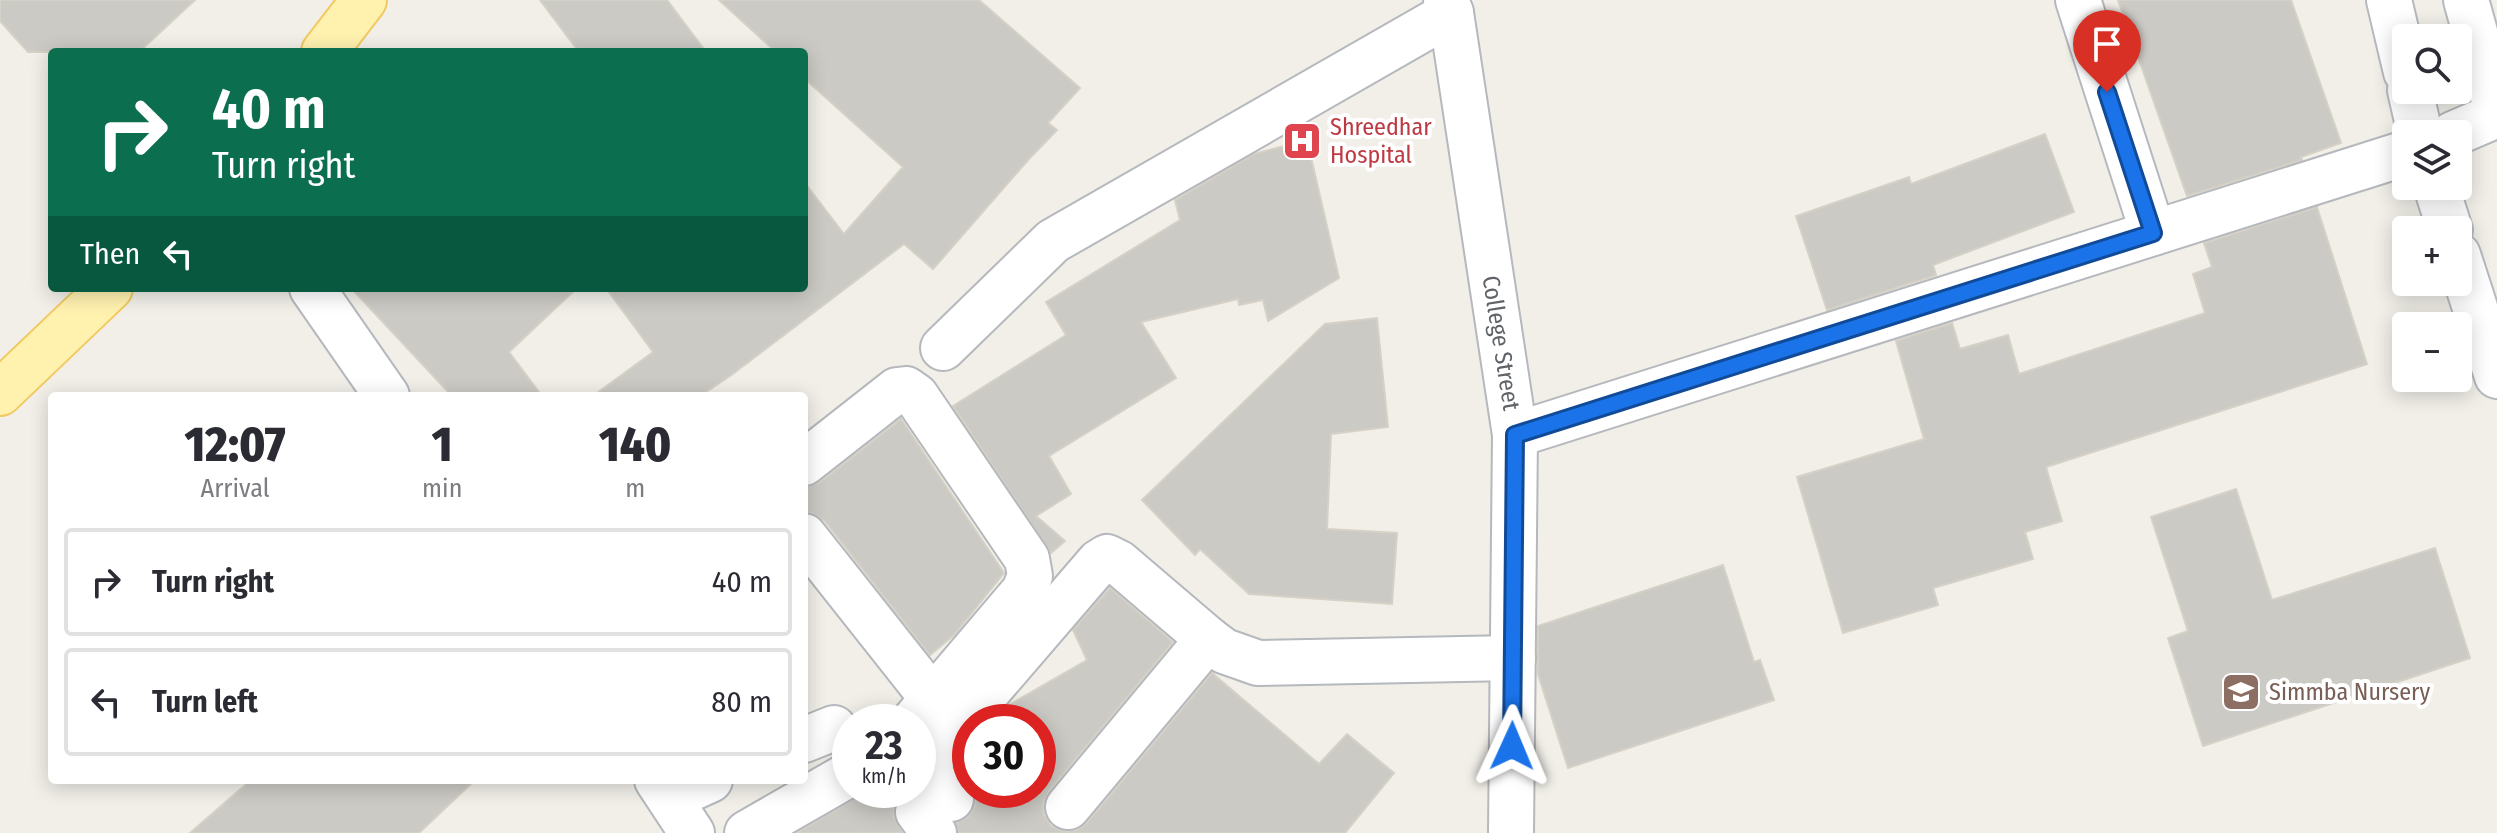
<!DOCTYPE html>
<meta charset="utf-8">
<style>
body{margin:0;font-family:"Fira Sans Condensed",sans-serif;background:#f2f2f3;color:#2b2b33;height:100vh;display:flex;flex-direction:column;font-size:30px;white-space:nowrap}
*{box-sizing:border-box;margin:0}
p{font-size:26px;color:#7c7c81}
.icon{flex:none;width:44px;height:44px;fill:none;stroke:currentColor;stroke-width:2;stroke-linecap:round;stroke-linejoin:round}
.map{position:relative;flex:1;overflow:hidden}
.side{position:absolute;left:48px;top:392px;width:760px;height:392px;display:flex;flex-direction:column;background:#fff;border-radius:8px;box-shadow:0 4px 20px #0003}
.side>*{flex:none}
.hud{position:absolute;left:48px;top:48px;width:760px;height:244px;border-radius:8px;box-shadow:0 4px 20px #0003;background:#0b6e4f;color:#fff;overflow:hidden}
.fabs{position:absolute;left:2392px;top:24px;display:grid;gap:16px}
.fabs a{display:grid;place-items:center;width:80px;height:80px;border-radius:8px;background:#fff;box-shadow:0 4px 20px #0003;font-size:40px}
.speed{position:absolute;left:832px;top:704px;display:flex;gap:16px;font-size:40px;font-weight:700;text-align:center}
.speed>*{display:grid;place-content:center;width:104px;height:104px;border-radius:50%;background:#fff;box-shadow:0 4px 20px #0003;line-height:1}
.speed small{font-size:20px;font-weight:400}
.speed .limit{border:12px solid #d22;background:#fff;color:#111}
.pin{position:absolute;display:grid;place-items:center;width:68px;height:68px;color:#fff;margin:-82px -34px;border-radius:50% 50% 50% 0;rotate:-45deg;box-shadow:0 0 8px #0007}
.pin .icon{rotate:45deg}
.me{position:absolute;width:88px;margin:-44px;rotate:1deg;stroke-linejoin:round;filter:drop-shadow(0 0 6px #0008)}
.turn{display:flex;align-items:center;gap:28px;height:168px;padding:0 32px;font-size:36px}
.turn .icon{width:104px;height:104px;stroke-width:2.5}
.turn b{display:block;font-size:56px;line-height:68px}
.then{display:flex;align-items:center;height:76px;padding:0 32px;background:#0003;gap:16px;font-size:30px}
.eta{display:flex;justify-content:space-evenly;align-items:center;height:136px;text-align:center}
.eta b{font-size:48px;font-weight:800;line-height:56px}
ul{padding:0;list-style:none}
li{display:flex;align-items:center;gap:24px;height:108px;margin:0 16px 12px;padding:0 16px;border:4px solid #e1e1e2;border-radius:8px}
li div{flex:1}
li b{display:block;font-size:30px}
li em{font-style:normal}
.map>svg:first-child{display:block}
.building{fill:#cccac5;stroke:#d6d1c6;stroke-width:2}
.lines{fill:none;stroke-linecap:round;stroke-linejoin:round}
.minor-casing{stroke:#b5b8bc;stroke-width:48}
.secondary-casing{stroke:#b6babf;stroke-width:48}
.primary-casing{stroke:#f2c960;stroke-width:48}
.minor{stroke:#fff;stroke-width:44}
.secondary{stroke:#fff;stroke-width:44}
.primary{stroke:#fff2af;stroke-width:44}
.route-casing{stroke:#114b97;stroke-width:20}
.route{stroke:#1a73e8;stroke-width:14}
.labels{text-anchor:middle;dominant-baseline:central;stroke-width:8;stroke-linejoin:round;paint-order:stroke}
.health-label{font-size:24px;fill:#be3a42;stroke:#fff;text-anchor:start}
.street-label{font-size:24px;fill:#5f6368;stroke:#fff}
.education-label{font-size:24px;fill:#785e54;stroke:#fff;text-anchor:start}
</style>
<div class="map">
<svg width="2497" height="833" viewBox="0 0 2497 833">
<rect width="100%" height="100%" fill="#f1efe8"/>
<g class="building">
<path d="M 0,0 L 195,0 L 139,52 L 28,52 L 0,21 Z"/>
<path d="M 540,0 L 667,0 L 706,52 L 579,52 Z"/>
<path d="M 719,0 L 979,0 L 1080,88 L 1048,123 L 1057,130 L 1029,159 L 933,269 L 904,244 L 730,376 L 700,396 L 593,396 L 653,352 L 606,288 L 804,288 L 804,182 L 844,234 L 903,167 L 804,78 L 804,52 L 776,52 Z"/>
<path d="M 2118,0 L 2291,0 L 2341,143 L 2301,157 L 2302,160 L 2187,196 Z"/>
<path d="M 2045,134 L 2074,212 L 1933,265 L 1936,275 L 1827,310 L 1796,216 L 1909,177 L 1911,184 Z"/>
<path d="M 1307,140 L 1339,278 L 1268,321 L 1263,300 L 1239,305 L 1238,299 L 1141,322 L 1176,378 L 1049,456 L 1071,494 L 1036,516 L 1065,541 L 1051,553 L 953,406 L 1066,335 L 1046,302 L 1180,220 L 1175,200 L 1254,154 Z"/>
<path d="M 2317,207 L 2367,364 L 2046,467 L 2062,521 L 2025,532 L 2033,559 L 1933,588 L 1938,605 L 1843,633 L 1797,477 L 1924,439 L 1896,341 L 1952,323 L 1960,349 L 2008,335 L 2019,374 L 2205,313 L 2193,274 L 2212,267 L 2204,243 Z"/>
<path d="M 351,288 L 577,288 L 509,352 L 542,396 L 452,396 Z"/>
<path d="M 1377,318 L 1388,427 L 1331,434 L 1327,529 L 1397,533 L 1392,604 L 1249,594 L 1200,549 L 1195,555 L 1142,500 L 1325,324 Z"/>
<path d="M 901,419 L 1004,573 L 954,635 L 930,655 L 824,520 L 804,510 L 804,487 L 819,483 Z"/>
<path d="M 2236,489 L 2272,600 L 2435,548 L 2470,658 L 2203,746 L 2168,638 L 2188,631 L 2151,517 Z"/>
<path d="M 1723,565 L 1754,662 L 1760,660 L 1774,700 L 1568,768 L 1538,674 L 1538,626 Z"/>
<path d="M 1110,588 L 1173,642 L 1049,791 L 1043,804 L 1044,815 L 1051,826 L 1065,832 L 1077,830 L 1087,823 L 1212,673 L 1319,764 L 1347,734 L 1394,773 L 1345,833 L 958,833 L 956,823 L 968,817 L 975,806 L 974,790 L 1038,790 L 1038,722 L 994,722 L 1009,705 L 1087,660 L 1073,630 Z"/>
<path d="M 970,750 L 970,783 L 956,767 Z"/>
<path d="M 251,780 L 475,780 L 419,833 L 190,833 Z"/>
<path d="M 868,790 L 890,790 L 895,802 L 893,816 L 903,833 L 797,833 Z"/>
</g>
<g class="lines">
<defs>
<g id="minor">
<path d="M 1446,0 L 1451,13 L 1515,435 L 1511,833"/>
<path d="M 2078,0 L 2153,233"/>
<path d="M 2453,134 L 2497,115"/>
<path d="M 312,288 L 387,396"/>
<path d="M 943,348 L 1053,241 L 1451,13"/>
<path d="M 1515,435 L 2406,153"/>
<path d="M 804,463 L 897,390 L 906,389 L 916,396 L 1027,559 L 1030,576 L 1024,591 L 913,722"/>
<path d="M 804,536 L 933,699"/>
<path d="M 804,740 L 834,728"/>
<path d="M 657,780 L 692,833"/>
<path d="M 670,798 L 710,780"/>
<path d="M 951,799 C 937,785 927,777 932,756 L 1099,562 L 1107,557 L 1119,563 L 1208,639"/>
<path d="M 1068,807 L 1208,639 L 1224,651 L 1258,663 L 1513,658"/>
<path d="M 918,812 L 934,833"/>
<path d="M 747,833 L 850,774"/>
</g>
<g id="secondary">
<path d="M 2389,0 L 2406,72"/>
<path d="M 2466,0 L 2497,111"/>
<path d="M 2410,90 L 2420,134"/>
<path d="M 2436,186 L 2450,230"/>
<path d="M 2458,255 L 2497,376"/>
</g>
<g id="primary">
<path d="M 324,52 L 364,0"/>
<path d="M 0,393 L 110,288"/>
</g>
</defs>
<use href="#minor" class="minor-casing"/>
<use href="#secondary" class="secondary-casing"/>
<use href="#primary" class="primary-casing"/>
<use href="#minor" class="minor"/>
<use href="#secondary" class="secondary"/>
<use href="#primary" class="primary"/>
</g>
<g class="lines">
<defs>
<path id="route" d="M 1512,746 L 1515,435 L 2153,233 L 2107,92"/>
</defs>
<use href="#route" class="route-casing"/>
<use href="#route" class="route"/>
</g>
<defs>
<symbol id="hospital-square" viewBox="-11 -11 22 22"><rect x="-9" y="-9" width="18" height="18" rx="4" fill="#e0444e" stroke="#fff"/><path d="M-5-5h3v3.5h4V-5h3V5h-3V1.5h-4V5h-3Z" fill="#fff"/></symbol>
<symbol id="school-square" viewBox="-11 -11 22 22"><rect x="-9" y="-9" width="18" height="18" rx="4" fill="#8d6e63" stroke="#fff"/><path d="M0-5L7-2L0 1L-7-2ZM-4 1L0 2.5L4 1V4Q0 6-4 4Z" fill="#fff"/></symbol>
</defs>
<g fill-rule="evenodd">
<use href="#hospital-square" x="1280" y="119" width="44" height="44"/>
<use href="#school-square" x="2219" y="670" width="44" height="44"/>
</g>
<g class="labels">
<g class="health-label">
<text x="1330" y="127">Shreedhar<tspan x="1330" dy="28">Hospital</tspan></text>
</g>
<g class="street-label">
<text transform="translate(1501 343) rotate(81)">College Street</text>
</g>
<g class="education-label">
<text x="2269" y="692">Simmba Nursery</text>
</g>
</g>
</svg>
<div class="fabs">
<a><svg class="icon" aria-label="search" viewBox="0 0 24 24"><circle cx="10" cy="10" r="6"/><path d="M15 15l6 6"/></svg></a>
<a><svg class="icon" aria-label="layers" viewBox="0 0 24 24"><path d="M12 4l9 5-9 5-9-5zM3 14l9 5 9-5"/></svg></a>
<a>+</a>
<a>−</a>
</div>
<div class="speed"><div>23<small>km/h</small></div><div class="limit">30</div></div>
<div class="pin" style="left:2107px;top:92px;background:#d93025"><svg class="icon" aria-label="arrive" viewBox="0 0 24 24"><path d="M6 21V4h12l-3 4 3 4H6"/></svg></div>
<svg class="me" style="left:1512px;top:746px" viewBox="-20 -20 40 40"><path d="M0-17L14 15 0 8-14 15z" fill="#1a73e8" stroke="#fff" stroke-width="4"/></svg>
<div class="hud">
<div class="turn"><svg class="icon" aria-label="right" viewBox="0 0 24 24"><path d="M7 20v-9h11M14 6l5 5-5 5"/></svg><div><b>40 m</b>Turn right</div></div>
<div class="then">Then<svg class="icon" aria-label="left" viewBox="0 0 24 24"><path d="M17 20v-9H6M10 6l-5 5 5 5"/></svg></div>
</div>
<section class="side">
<div class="eta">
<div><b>12:07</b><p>Arrival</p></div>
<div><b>1</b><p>min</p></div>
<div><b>140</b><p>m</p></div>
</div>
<ul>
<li><svg class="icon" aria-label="right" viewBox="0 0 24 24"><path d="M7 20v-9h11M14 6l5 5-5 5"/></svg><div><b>Turn right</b></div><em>40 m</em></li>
<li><svg class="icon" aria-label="left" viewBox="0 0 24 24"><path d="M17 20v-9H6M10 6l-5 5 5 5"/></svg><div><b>Turn left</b></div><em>80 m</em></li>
</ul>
</section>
</div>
